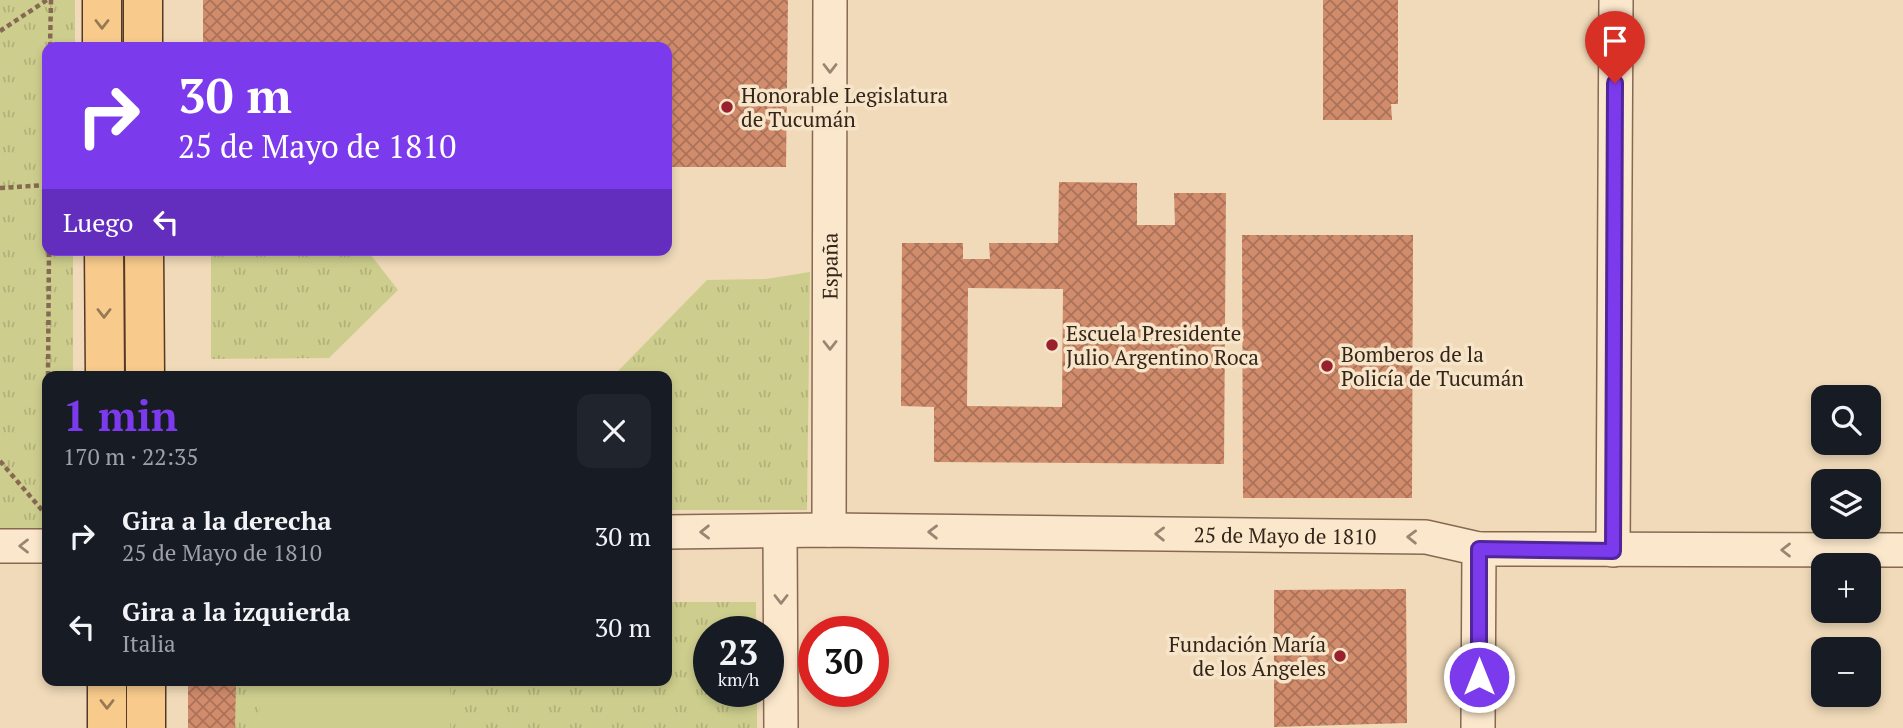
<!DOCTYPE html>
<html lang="es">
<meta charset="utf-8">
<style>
body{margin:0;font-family:"PT Serif",serif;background:#20242c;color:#f1f3f6;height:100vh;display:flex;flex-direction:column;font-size:26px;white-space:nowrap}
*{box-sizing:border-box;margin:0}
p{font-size:23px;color:#9ea1a6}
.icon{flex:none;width:38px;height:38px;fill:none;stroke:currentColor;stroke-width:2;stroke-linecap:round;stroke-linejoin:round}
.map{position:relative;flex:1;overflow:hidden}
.details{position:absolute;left:42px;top:371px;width:630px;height:315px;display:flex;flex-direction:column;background:#171b24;border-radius:14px;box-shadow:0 4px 10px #0003}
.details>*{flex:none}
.hud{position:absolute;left:42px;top:42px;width:630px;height:214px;border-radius:14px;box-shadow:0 4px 10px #0003;background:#7c3aed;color:#fff;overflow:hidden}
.buttons{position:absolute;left:1811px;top:385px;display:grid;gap:14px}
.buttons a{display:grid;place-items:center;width:70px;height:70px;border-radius:14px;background:#171b24;box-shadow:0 4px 10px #0003;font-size:35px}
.speed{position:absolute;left:693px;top:616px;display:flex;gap:14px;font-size:35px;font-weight:700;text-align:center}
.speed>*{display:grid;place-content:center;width:91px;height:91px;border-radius:50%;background:#171b24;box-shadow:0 4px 10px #0003;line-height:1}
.speed small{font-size:18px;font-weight:400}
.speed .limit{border:10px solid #d22;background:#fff;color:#111}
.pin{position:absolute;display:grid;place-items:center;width:60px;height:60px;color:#fff;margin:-72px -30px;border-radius:50% 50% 50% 0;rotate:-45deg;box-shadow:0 0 7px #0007}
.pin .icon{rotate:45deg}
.me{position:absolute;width:77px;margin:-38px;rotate:0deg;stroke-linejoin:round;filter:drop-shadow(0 0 5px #0008)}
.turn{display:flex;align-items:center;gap:24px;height:147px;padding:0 21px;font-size:32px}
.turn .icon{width:91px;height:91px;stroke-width:2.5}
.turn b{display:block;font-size:49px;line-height:60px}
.then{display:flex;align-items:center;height:66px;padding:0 21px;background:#0003;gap:14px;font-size:26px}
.round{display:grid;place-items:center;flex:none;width:74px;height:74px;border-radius:14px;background:#20242c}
.head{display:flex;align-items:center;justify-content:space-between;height:119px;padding:0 21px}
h1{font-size:42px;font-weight:800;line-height:52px;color:#7c3aed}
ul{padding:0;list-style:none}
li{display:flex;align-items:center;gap:21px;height:91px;padding:0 21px}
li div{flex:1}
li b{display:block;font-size:26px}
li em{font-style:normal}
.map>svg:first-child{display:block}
.park{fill:url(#park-tufts)}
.pitch{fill:#cdce8d}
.building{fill:url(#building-cross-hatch);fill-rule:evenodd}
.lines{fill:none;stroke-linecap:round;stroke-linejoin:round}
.minor-casing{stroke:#876953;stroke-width:36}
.major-casing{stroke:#543828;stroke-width:41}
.path{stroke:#876953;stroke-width:4.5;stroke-dasharray:5 3.5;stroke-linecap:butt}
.minor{stroke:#fbe8cc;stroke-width:33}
.major{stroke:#f8cb8c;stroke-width:38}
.oneway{stroke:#967852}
.oneway2{stroke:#988672}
.route-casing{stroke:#51269a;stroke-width:18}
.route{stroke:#7c3aed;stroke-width:12}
.poi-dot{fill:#99202d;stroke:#f7e5c9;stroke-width:2.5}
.labels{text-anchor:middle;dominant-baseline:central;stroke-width:7;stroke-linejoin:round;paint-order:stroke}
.poi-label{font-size:21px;fill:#352419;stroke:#f7e5c9;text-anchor:start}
.street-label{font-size:21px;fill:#352419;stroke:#f7e5c9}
</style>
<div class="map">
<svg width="1903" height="728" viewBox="0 0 1903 728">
<defs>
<pattern id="park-tufts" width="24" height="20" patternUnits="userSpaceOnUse" patternTransform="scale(1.75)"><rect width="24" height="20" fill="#cdce8d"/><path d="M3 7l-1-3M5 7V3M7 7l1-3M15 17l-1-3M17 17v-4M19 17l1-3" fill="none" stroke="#b1b179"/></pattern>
<pattern id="building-cross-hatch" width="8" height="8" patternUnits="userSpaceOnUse" patternTransform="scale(1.75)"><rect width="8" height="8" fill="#d18c6c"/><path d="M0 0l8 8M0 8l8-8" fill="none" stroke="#aa7258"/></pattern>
</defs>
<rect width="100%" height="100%" fill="#f0dab9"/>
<g class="park">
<path d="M 0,0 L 75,0 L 75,47 L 47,47 L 47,250 L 73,250 L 73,376 L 47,376 L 47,538 L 0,537 Z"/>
<path d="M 211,250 L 367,250 L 398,290 L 329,358 L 211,359 Z"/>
<path d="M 810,272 L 807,510 L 667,510 L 667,376 L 620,376 L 619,370 L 707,280 L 766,279 Z"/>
<path d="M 667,602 L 756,602 L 756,632 L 709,632 L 709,691 L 757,691 L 757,728 L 188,728 L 188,681 L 667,681 Z"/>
</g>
<rect class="pitch" x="260" y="681" width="190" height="47"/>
<g class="building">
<path d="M 203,0 L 788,0 L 786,167 L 667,167 L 667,47 L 203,47 Z"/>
<path d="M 1323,0 L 1398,0 L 1398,104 L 1391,104 L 1392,120 L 1323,120 Z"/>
<path d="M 1059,182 L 1137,183 L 1137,225 L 1175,225 L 1174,193 L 1226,193 L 1224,464 L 934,462 L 934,407 L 901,406 L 902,243 L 963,243 L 963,259 L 990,259 L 989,243 L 1058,243 ZM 968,288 L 1063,289 L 1062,407 L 967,406 Z"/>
<path d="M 1242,235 L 1413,235 L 1412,498 L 1243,498 Z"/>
<path d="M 1406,589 L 1407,723 L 1274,727 L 1274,590 Z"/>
<path d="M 188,681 L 236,681 L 235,728 L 188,728 Z"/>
</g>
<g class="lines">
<defs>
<g id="minor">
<path id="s1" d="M 829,530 L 830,0"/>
<path d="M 780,531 L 781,728"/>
<path id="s2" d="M 667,532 L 829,530 L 1426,537 L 1479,549 L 1903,550"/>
<path d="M 0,546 L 47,546"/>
<path d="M 1613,550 L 1616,0"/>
<path d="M 1478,728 L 1479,549"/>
</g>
<g id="major">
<path d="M 102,0 L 102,47"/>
<path d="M 143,0 L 143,47"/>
<path d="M 104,250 L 105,376"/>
<path d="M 144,250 L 145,376"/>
<path d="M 107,681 L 107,728"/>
<path d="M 146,728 L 146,681"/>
</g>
</defs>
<use href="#minor" class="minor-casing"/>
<use href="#major" class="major-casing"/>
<g class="path">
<path d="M 0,31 L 47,0"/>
<path d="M 50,47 L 51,0"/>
<path d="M 0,188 L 47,185"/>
<path d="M 48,376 L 49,250"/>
<path d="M 0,461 L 47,516"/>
</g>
<use href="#minor" class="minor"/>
<use href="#major" class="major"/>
</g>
<defs><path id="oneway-chevron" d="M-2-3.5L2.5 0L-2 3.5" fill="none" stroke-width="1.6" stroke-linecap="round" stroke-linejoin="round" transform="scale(1.75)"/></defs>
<g class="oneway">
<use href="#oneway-chevron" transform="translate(102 24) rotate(90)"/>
<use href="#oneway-chevron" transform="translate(104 313) rotate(90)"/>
<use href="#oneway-chevron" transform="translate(107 704) rotate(90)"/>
</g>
<g class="oneway2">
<use href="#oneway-chevron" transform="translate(830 68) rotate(90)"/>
<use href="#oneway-chevron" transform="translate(830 345) rotate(90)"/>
<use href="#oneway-chevron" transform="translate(705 532) rotate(179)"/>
<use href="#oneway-chevron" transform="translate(933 532) rotate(-179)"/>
<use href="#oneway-chevron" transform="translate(1160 534) rotate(-179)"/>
<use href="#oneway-chevron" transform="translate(1412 537) rotate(-179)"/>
<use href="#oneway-chevron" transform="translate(24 546) rotate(180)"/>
<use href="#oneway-chevron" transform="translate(1786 550) rotate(180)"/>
<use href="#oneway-chevron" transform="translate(781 599) rotate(90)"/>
</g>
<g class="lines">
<defs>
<path id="route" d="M 1479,677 L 1479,549 L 1613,551 L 1615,83"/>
</defs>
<use href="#route" class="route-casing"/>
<use href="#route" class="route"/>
</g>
<g class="poi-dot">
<circle cx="727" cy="107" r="7"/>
<circle cx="1052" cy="345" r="7"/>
<circle cx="1327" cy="366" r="7"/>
<circle cx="1340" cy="656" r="7"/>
</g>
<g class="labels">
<g class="poi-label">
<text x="741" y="95">Honorable Legislatura<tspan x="741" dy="24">de Tucumán</tspan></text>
<text x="1066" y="333">Escuela Presidente<tspan x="1066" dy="24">Julio Argentino Roca</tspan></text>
<text x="1341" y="354">Bomberos de la<tspan x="1341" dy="24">Policía de Tucumán</tspan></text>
<text x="1326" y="644" text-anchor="end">Fundación María<tspan x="1326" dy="24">de los Ángeles</tspan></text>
</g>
<g class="street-label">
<text stroke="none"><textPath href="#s1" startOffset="264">España</textPath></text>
<text stroke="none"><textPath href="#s2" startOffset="618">25 de Mayo de 1810</textPath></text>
</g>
</g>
</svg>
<div class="buttons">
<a><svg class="icon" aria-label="search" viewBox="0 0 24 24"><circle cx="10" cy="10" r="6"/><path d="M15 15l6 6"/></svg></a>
<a><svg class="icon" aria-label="layers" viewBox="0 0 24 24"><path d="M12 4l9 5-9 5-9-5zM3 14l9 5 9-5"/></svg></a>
<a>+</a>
<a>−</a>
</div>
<div class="speed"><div>23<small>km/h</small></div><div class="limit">30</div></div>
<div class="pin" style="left:1615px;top:83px;background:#d93025"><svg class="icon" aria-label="arrive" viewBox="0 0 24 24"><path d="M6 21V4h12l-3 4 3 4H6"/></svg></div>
<svg class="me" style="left:1479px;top:677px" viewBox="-20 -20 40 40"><circle r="17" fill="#7c3aed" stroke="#fff" stroke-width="3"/><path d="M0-11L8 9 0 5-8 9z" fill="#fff"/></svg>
<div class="hud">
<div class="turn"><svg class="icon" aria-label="right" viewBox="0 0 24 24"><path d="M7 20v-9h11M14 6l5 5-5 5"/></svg><div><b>30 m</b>25 de Mayo de 1810</div></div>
<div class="then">Luego<svg class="icon" aria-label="left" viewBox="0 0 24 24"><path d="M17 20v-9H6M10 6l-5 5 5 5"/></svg></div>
</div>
<section class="details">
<div class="head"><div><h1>1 min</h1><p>170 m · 22:35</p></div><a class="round"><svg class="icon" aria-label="close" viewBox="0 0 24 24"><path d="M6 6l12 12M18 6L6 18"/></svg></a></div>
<ul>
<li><svg class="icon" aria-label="right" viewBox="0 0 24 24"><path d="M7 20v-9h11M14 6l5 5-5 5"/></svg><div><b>Gira a la derecha</b><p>25 de Mayo de 1810</p></div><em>30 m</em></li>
<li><svg class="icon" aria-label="left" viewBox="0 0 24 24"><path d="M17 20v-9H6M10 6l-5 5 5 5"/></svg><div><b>Gira a la izquierda</b><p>Italia</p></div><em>30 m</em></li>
</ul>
</section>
</div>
